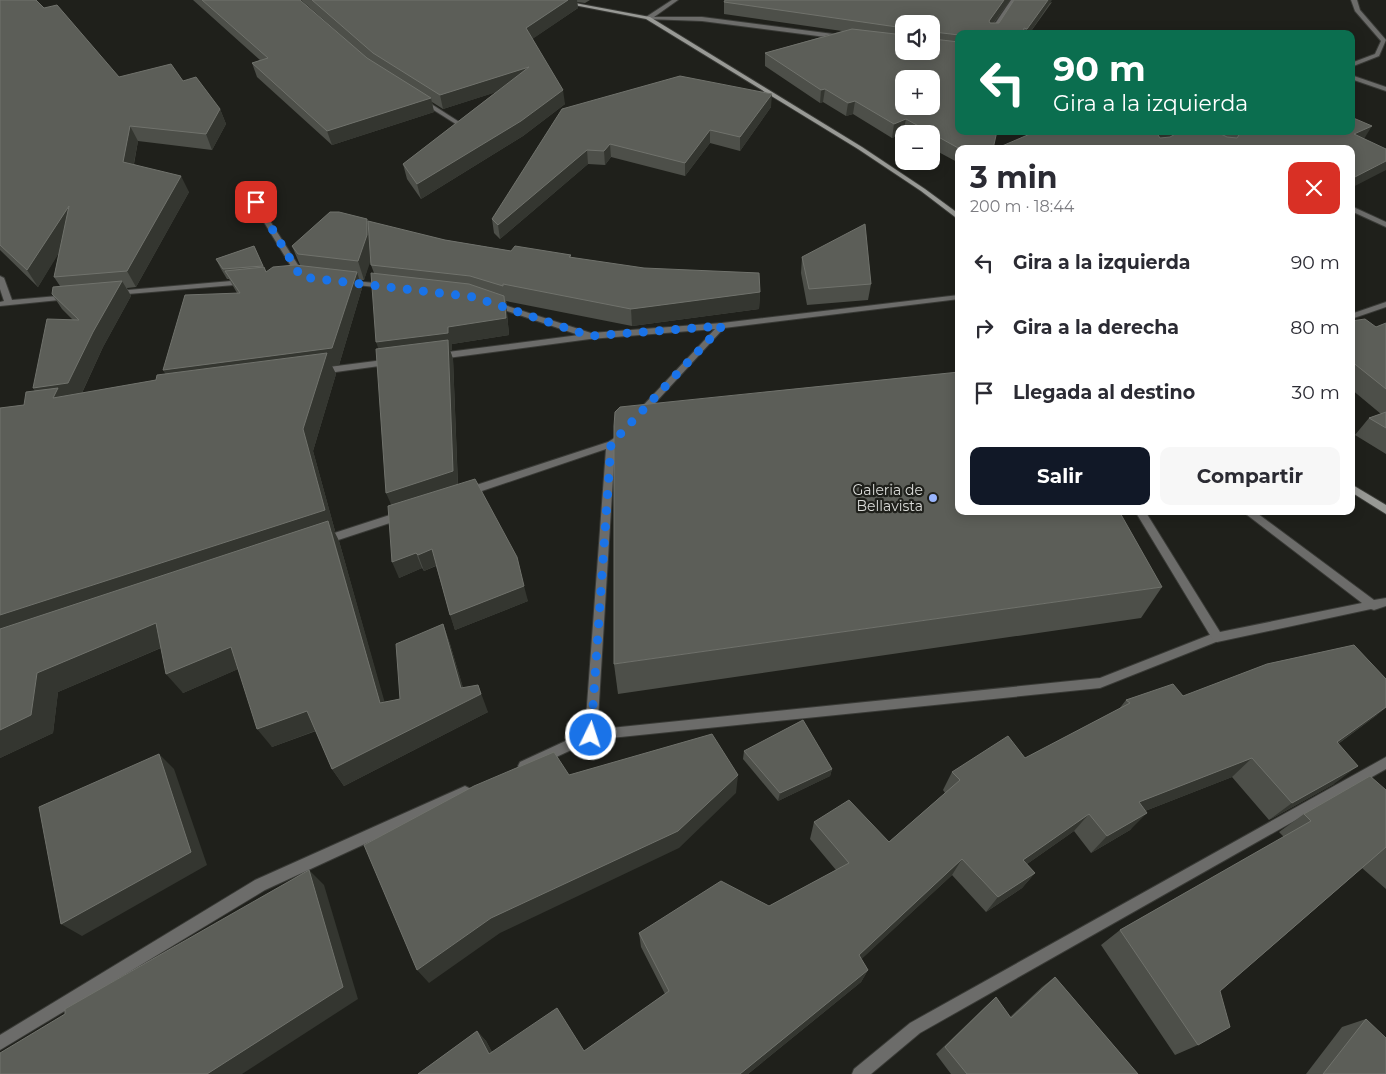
<!DOCTYPE html>
<html lang="es">
<meta charset="utf-8">
<style>
body{margin:0;font-family:Montserrat,sans-serif;background:#f7f7f7;color:#2b2b33;height:100vh;display:flex;flex-direction:column;font-size:19px;white-space:nowrap}
*{box-sizing:border-box;margin:0}
p{font-size:16px;color:#7c7c81}
.icon{flex:none;width:28px;height:28px;fill:none;stroke:currentColor;stroke-width:2;stroke-linecap:round;stroke-linejoin:round}
.map{position:relative;flex:1;overflow:hidden}
.sheet{position:absolute;left:955px;top:145px;width:400px;height:370px;display:flex;flex-direction:column;background:#fff;border-radius:10px;box-shadow:0 2px 12px #0003}
.sheet>*{flex:none}
.top-card{position:absolute;left:955px;top:30px;width:400px;height:105px;border-radius:10px;box-shadow:0 2px 12px #0003;background:#0b6e4f;color:#fff;overflow:hidden}
.buttons{position:absolute;left:895px;top:15px;display:grid;gap:10px}
.buttons a{display:grid;place-items:center;width:45px;height:45px;border-radius:10px;background:#fff;box-shadow:0 2px 12px #0003;font-size:25px}
.pin{position:absolute;display:grid;place-items:center;width:42px;height:42px;color:#fff;margin:-21px;border-radius:10px;box-shadow:0 2px 8px #0006}
.me{position:absolute;width:55px;margin:-28px;rotate:4deg;stroke-linejoin:round;filter:drop-shadow(0 0 4px #0008)}
.turn{display:flex;align-items:center;gap:18px;height:105px;padding:0 15px;font-size:22px}
.turn .icon{width:65px;height:65px;stroke-width:2.5}
.turn b{display:block;font-size:35px;line-height:42px}
.round{display:grid;place-items:center;flex:none;width:52px;height:52px;border-radius:10px;background:#f7f7f7}
.summary{display:flex;align-items:center;justify-content:space-between;height:85px;padding:0 15px}
h1{font-size:30px;font-weight:700;line-height:38px}
.cta{display:flex;gap:10px;margin-top:auto;padding:10px 15px}
.cta a{flex:1;height:58px;border-radius:10px;background:#111827;color:#fff;font-size:20px;font-weight:700;line-height:58px;text-align:center}
.cta a+a{background:#f7f7f7;color:#2b2b33}
ul{padding:0;list-style:none}
li{display:flex;align-items:center;gap:15px;height:65px;padding:0 15px}
li div{flex:1}
li b{display:block;font-size:19px}
li em{font-style:normal}
.map>svg:first-child{display:block}
.lines{fill:none;stroke-linecap:round;stroke-linejoin:round}
.service-casing{stroke:#393a36;stroke-width:2}
.minor-casing{stroke:#393a36;stroke-width:2}
.secondary-casing{stroke:#393a36;stroke-width:2}
.service{fill:#6c6c6a;fill-rule:evenodd}
.minor{fill:#6c6c6a;fill-rule:evenodd}
.secondary{fill:#989995;fill-rule:evenodd}
.wall{fill:#4d4f49;fill-rule:evenodd}
.shaded-wall{fill:#343630}
.building{fill:#5c5e58;stroke:#70726c;fill-rule:evenodd}
.route{stroke:#1a73e8;stroke-width:9;stroke-dasharray:0 16.2}
.poi-dot{fill:#99b5fd;stroke:#1f201b;stroke-width:2}
.labels{text-anchor:middle;dominant-baseline:central;stroke-width:4.5;stroke-linejoin:round;paint-order:stroke}
.poi-label{font-size:14px;fill:#dbdcd9;stroke:#1f201b;text-anchor:end}
</style>
<div class="map">
<svg width="1386" height="1074" viewBox="0 0 1386 1074">
<rect width="100%" height="100%" fill="#1f201b"/>
<g class="lines">
<defs>
<path id="service" d="M 1217,632 L 1221,634 L 1222,637 L 1221,640 L 1100,688 L 591,740 L 587,739 L 585,735 L 587,731 L 591,730 L 1100,678 Z"/>
<g id="minor">
<path d="M 672,0 L 678,0 L 654,17 L 702,17 L 841,35 L 844,37 L 841,39 L 702,21 L 646,19 L 646,17 Z"/>
<path d="M 1011,0 L 1017,0 L 994,34 L 988,34 Z"/>
<path d="M 1351,0 L 1357,0 L 1360,10 L 1386,40 L 1379,56 L 1351,67 L 1351,63 L 1375,54 L 1381,41 L 1355,11 Z"/>
<path d="M 1351,75 L 1386,87 L 1386,91 L 1351,79 Z"/>
<path d="M 421,100 L 425,100 L 464,125 L 459,126 L 421,102 Z"/>
<path d="M 246,186 L 249,188 L 305,276 L 304,278 L 298,278 L 297,276 L 243,188 Z"/>
<path d="M 1351,206 L 1386,222 L 1386,227 L 1351,211 Z"/>
<path d="M 0,276 L 4,278 L 12,300 L 69,295 L 73,297 L 69,299 L 0,306 L 0,302 L 4,301 L 0,289 Z"/>
<path d="M 243,280 L 246,280 L 246,284 L 116,295 L 112,293 L 116,291 Z"/>
<path d="M 344,280 L 385,284 L 389,286 L 385,288 L 347,284 L 343,282 Z"/>
<path d="M 959,295 L 959,299 L 724,328 L 644,415 L 638,415 L 637,413 L 638,411 L 715,329 L 590,339 L 440,359 L 436,356 L 440,353 L 579,335 L 492,306 L 492,302 L 495,302 L 591,333 L 722,323 Z"/>
<path d="M 1386,302 L 1386,307 L 1351,319 L 1351,314 Z"/>
<path d="M 391,359 L 394,360 L 394,364 L 321,374 L 317,371 L 321,368 Z"/>
<path d="M 616,437 L 621,440 L 615,445 L 597,735 L 595,739 L 524,772 L 520,770 L 518,766 L 520,762 L 585,732 L 606,449 L 467,496 L 462,492 L 464,489 L 608,442 Z"/>
<path d="M 402,511 L 407,515 L 405,518 L 323,545 L 319,544 L 318,541 L 319,538 Z"/>
<path d="M 1135,511 L 1145,511 L 1220,632 L 1362,603 L 1242,511 L 1254,511 L 1374,600 L 1386,598 L 1386,606 L 1374,610 L 1371,609 L 1217,642 L 1213,640 Z"/>
<path d="M 1386,757 L 1386,769 L 920,1033 L 871,1074 L 852,1074 L 854,1069 L 910,1023 Z"/>
<path d="M 465,786 L 469,788 L 471,792 L 469,796 L 265,890 L 0,1050 L 0,1035 L 255,880 Z"/>
</g>
<g id="secondary">
<path d="M 548,0 L 559,0 L 650,17 L 862,147 L 925,189 L 959,214 L 959,220 L 921,191 L 858,149 L 646,19 Z"/>
<path d="M 1351,484 L 1386,505 L 1386,514 L 1351,492 Z"/>
</g>
</defs>
<use href="#service" class="service-casing"/>
<use href="#minor" class="minor-casing"/>
<use href="#secondary" class="secondary-casing"/>
<use href="#service" class="service"/>
<use href="#minor" class="minor"/>
<use href="#secondary" class="secondary"/>
</g>
<g class="wall">
<path d="M 0,0 L 44,8 L 119,77 L 183,81 L 220,109 L 226,124 L 212,150 L 138,141 L 134,164 L 189,192 L 136,287 L 127,288 L 131,296 L 103,347 L 82,393 L 156,380 L 166,374 L 163,370 L 237,293 L 229,279 L 227,279 L 221,269 L 216,259 L 254,246 L 266,272 L 300,265 L 292,246 L 368,223 L 445,240 L 511,251 L 571,255 L 571,258 L 760,292 L 759,309 L 632,326 L 506,301 L 507,304 L 506,303 L 507,313 L 509,335 L 452,344 L 452,350 L 450,350 L 453,359 L 458,485 L 528,601 L 455,630 L 436,566 L 424,571 L 422,568 L 399,578 L 391,505 L 379,349 L 374,273 L 371,265 L 370,260 L 364,280 L 359,280 L 362,288 L 339,365 L 332,366 L 336,374 L 313,451 L 335,531 L 334,531 L 339,541 L 384,702 L 400,699 L 443,624 L 450,644 L 463,688 L 488,712 L 344,786 L 332,769 L 316,731 L 272,747 L 238,669 L 183,693 L 161,648 L 58,692 L 53,733 L 0,758 L 0,408 L 24,405 L 35,390 L 33,388 L 73,320 L 62,309 L 52,294 L 60,286 L 54,277 L 59,252 L 38,287 L 0,250 Z"/>
<path d="M 193,0 L 300,0 L 352,45 L 301,0 L 590,0 L 585,3 L 577,2 L 578,8 L 532,39 L 565,104 L 523,136 L 421,199 L 407,179 L 403,164 L 496,92 L 443,109 L 432,102 L 434,112 L 332,145 L 257,77 L 252,63 L 260,60 Z"/>
<path d="M 1010,0 L 994,23 L 999,23 L 1052,2 L 1029,34 L 959,34 L 959,131 L 993,149 L 959,149 L 959,163 L 931,148 L 931,134 L 905,134 L 903,133 L 892,138 L 853,114 L 846,116 L 823,102 L 820,103 L 765,66 L 765,53 L 842,31 L 724,14 L 724,2 ZM 904,24 L 931,51 L 904,51 Z"/>
<path d="M 680,76 L 771,107 L 740,151 L 710,143 L 685,176 L 611,157 L 605,165 L 588,164 L 500,239 L 494,233 L 492,219 Z"/>
<path d="M 1037,131 L 1351,131 L 1364,138 L 1351,188 Z"/>
<path d="M 802,257 L 871,284 L 868,300 L 807,305 L 801,273 Z"/>
<path d="M 1351,321 L 1376,327 L 1386,323 L 1386,454 L 1355,435 L 1369,418 L 1381,414 L 1351,389 Z"/>
<path d="M 1162,587 L 1141,618 L 618,694 L 614,664 Z"/>
<path d="M 1183,696 L 1377,715 L 1338,744 L 1334,784 L 1269,820 L 1232,777 L 1145,811 L 1130,830 L 1091,853 L 1074,831 L 1027,864 L 1035,873 L 1022,888 L 986,912 L 952,875 L 861,959 L 868,970 L 861,982 L 748,1074 L 418,1074 L 477,1031 L 486,1041 L 492,1052 L 584,1051 L 665,994 L 641,947 L 639,933 L 769,906 L 836,870 L 810,839 L 814,822 L 889,842 L 945,793 L 943,790 L 952,772 L 1025,758 L 1119,709 L 1126,700 Z"/>
<path d="M 744,751 L 832,769 L 830,776 L 778,801 L 743,759 Z"/>
<path d="M 1386,790 L 1386,889 L 1362,868 L 1220,991 L 1198,1045 L 1175,1055 L 1101,945 L 1120,930 L 1284,837 L 1279,832 L 1304,814 Z"/>
<path d="M 1055,977 L 1138,1074 L 951,1074 L 936,1054 L 985,1007 L 996,997 L 1010,1017 L 1042,987 Z"/>
<path d="M 1366,1019 L 1386,1074 L 1306,1074 L 1342,1027 Z"/>
</g>
<g class="shaded-wall">
<path d="M 568,0 L 577,0 L 578,8 L 528,42 L 526,28 Z"/>
<path d="M 1004,0 L 1010,0 L 986,33 L 989,21 Z"/>
<path d="M 1048,0 L 1052,0 L 1029,34 L 1026,34 L 1027,29 Z"/>
<path d="M 529,67 L 531,81 L 443,109 L 440,95 Z"/>
<path d="M 825,89 L 823,102 L 820,103 L 821,90 Z"/>
<path d="M 563,90 L 565,104 L 523,136 L 421,199 L 417,184 Z"/>
<path d="M 772,94 L 771,107 L 740,151 L 740,137 Z"/>
<path d="M 431,98 L 434,112 L 332,145 L 327,131 Z"/>
<path d="M 855,101 L 853,114 L 846,116 L 848,103 Z"/>
<path d="M 220,109 L 226,124 L 212,150 L 206,134 Z"/>
<path d="M 906,119 L 903,133 L 892,138 L 894,124 Z"/>
<path d="M 130,126 L 138,141 L 131,178 L 123,162 Z"/>
<path d="M 1372,126 L 1364,139 L 1354,134 Z"/>
<path d="M 710,130 L 710,143 L 685,176 L 685,163 Z"/>
<path d="M 1165,131 L 1184,131 L 1152,149 L 1158,135 Z"/>
<path d="M 610,144 L 611,157 L 605,165 L 604,151 Z"/>
<path d="M 587,150 L 588,164 L 500,239 L 498,225 Z"/>
<path d="M 1386,161 L 1386,170 L 1351,188 L 1351,179 Z"/>
<path d="M 181,176 L 189,192 L 136,287 L 127,271 Z"/>
<path d="M 69,206 L 78,222 L 38,287 L 27,270 Z"/>
<path d="M 367,219 L 373,238 L 373,254 L 364,280 L 358,261 Z"/>
<path d="M 357,272 L 362,288 L 339,365 L 332,366 L 336,374 L 313,451 L 335,531 L 334,531 L 339,541 L 390,721 L 380,703 L 332,532 L 0,642 L 0,615 L 173,386 L 163,370 Z"/>
<path d="M 122,281 L 131,296 L 103,347 L 79,399 L 45,403 L 33,388 L 93,332 Z"/>
<path d="M 760,292 L 759,309 L 632,326 L 631,309 Z"/>
<path d="M 504,296 L 507,313 L 509,335 L 452,344 L 452,350 L 450,350 L 453,359 L 458,490 L 394,511 L 386,493 L 382,359 L 376,342 L 448,327 Z"/>
<path d="M 432,549 L 437,565 L 424,571 L 418,555 Z"/>
<path d="M 416,553 L 422,568 L 399,578 L 392,562 Z"/>
<path d="M 524,586 L 528,601 L 455,630 L 450,615 Z"/>
<path d="M 156,623 L 172,643 L 58,692 L 53,733 L 0,758 L 0,730 L 37,673 Z"/>
<path d="M 443,624 L 450,644 L 467,701 L 478,685 L 488,712 L 344,786 L 332,769 L 461,688 Z"/>
<path d="M 231,647 L 245,666 L 183,693 L 166,674 Z"/>
<path d="M 1386,707 L 1386,708 L 1377,715 L 1314,761 L 1337,742 Z"/>
<path d="M 307,711 L 320,729 L 272,747 L 257,729 Z"/>
<path d="M 159,754 L 174,769 L 207,865 L 82,936 L 61,924 Z"/>
<path d="M 1252,758 L 1232,777 L 1122,820 L 1139,802 Z"/>
<path d="M 1358,766 L 1334,784 L 1269,820 L 1292,803 Z"/>
<path d="M 832,769 L 830,776 L 778,801 L 780,793 Z"/>
<path d="M 738,775 L 736,793 L 679,848 L 500,933 L 429,983 L 417,970 L 491,918 Z"/>
<path d="M 1147,813 L 1130,830 L 1091,853 L 1107,836 Z"/>
<path d="M 1089,814 L 1074,831 L 1010,876 L 1023,860 Z"/>
<path d="M 962,859 L 952,875 L 852,968 L 859,955 Z"/>
<path d="M 309,870 L 324,885 L 358,999 L 242,1074 L 207,1074 Z"/>
<path d="M 1035,873 L 1022,888 L 986,912 L 998,897 Z"/>
<path d="M 868,970 L 861,982 L 748,1074 L 740,1074 Z"/>
<path d="M 477,1031 L 486,1041 L 498,1063 L 489,1054 Z"/>
</g>
<g class="building">
<path d="M 0,0 L 36,0 L 44,8 L 57,5 L 119,77 L 171,64 L 183,81 L 196,77 L 220,109 L 206,134 L 130,126 L 123,162 L 181,176 L 127,271 L 54,277 L 69,206 L 27,270 L 0,245 Z"/>
<path d="M 202,0 L 300,0 L 367,58 L 431,98 L 327,131 L 252,63 L 268,58 Z"/>
<path d="M 312,0 L 568,0 L 526,28 L 563,90 L 521,121 L 417,184 L 403,164 L 529,67 L 440,95 L 373,53 Z"/>
<path d="M 725,0 L 1004,0 L 989,21 L 990,23 L 999,23 L 1014,0 L 1048,0 L 1027,29 L 1024,28 L 1023,34 L 959,34 L 959,35 L 934,32 L 932,37 L 933,39 L 959,42 L 959,131 L 997,131 L 993,149 L 960,149 L 906,119 L 894,124 L 855,101 L 848,103 L 825,89 L 821,90 L 765,53 L 852,29 L 904,35 L 904,51 L 931,51 L 931,24 L 904,24 L 904,28 L 724,2 ZM 904,79 L 931,79 L 931,106 L 904,106 Z"/>
<path d="M 680,76 L 772,94 L 740,137 L 710,130 L 685,163 L 610,144 L 604,151 L 587,150 L 498,225 L 492,219 L 562,109 Z"/>
<path d="M 1351,117 L 1372,126 L 1354,134 L 1386,149 L 1386,161 L 1351,179 L 1351,149 L 995,149 L 1037,131 L 1165,131 L 1158,135 L 1160,138 L 1170,137 L 1181,131 L 1215,131 L 1227,137 L 1237,138 L 1239,135 L 1232,131 L 1351,131 Z"/>
<path d="M 330,212 L 339,212 L 367,219 L 367,235 L 358,261 L 298,254 L 292,246 Z"/>
<path d="M 368,221 L 445,240 L 511,251 L 515,246 L 571,255 L 569,257 L 644,268 L 759,273 L 760,292 L 631,309 L 503,284 L 503,286 L 470,276 L 371,265 Z"/>
<path d="M 865,224 L 871,284 L 809,289 L 802,257 Z"/>
<path d="M 254,246 L 263,266 L 223,269 L 216,259 Z"/>
<path d="M 295,265 L 357,272 L 332,348 L 163,370 L 185,295 L 240,293 L 225,271 L 264,267 L 266,272 L 273,267 Z"/>
<path d="M 371,273 L 469,284 L 504,296 L 506,318 L 448,327 L 448,333 L 376,342 Z"/>
<path d="M 122,281 L 93,332 L 68,383 L 33,388 L 47,319 L 79,320 L 52,294 L 53,287 Z"/>
<path d="M 1365,319 L 1376,327 L 1386,323 L 1386,389 L 1351,361 L 1351,321 Z"/>
<path d="M 448,340 L 453,471 L 386,493 L 376,349 Z"/>
<path d="M 327,353 L 303,429 L 325,510 L 0,615 L 0,408 L 24,405 L 26,392 L 58,388 L 53,398 L 156,380 L 157,375 Z"/>
<path d="M 959,372 L 959,511 L 1119,511 L 1162,587 L 614,664 L 614,426 L 615,412 L 620,407 Z"/>
<path d="M 1386,412 L 1386,428 L 1369,418 Z"/>
<path d="M 475,479 L 517,557 L 524,586 L 450,615 L 432,549 L 418,555 L 416,553 L 392,562 L 388,506 Z"/>
<path d="M 328,521 L 380,703 L 400,699 L 396,644 L 443,624 L 461,688 L 478,685 L 481,694 L 332,769 L 307,711 L 257,729 L 231,647 L 166,674 L 156,623 L 37,673 L 31,715 L 0,730 L 0,629 Z"/>
<path d="M 1354,645 L 1386,679 L 1386,707 L 1337,742 L 1358,766 L 1292,803 L 1252,758 L 1139,802 L 1147,813 L 1107,836 L 1089,814 L 1023,860 L 1035,873 L 998,897 L 962,859 L 859,955 L 868,970 L 740,1074 L 418,1074 L 477,1031 L 489,1054 L 557,1008 L 584,1051 L 669,991 L 639,933 L 721,881 L 769,906 L 849,863 L 814,822 L 849,800 L 889,842 L 960,780 L 952,772 L 1008,736 L 1025,758 L 1130,703 L 1126,700 L 1173,684 L 1183,696 L 1267,664 Z"/>
<path d="M 803,720 L 832,769 L 780,793 L 744,751 Z"/>
<path d="M 712,734 L 738,775 L 678,831 L 491,918 L 417,970 L 364,845 L 474,786 L 554,752 L 569,775 Z"/>
<path d="M 159,754 L 191,852 L 61,924 L 39,807 Z"/>
<path d="M 1370,776 L 1386,790 L 1386,847 L 1220,991 L 1230,1027 L 1198,1045 L 1120,930 L 1311,821 L 1304,814 Z"/>
<path d="M 309,870 L 343,987 L 207,1074 L 0,1074 L 0,1053 L 65,1014 L 65,1009 Z"/>
<path d="M 1055,977 L 1138,1074 L 967,1074 L 945,1047 L 996,997 L 1011,1018 Z"/>
<path d="M 1366,1019 L 1386,1038 L 1386,1074 L 1323,1074 Z"/>
</g>
<g class="lines">
<path class="route" d="M 256,202 L 301,277 L 474,297 L 590,336 L 722,326 L 611,444 L 591,735"/>
</g>
<circle class="poi-dot" cx="933" cy="498" r="5"/>
<g class="labels">
<g class="poi-label">
<text x="923" y="490">Galeria de<tspan x="923" dy="16">Bellavista</tspan></text>
</g>
</g>
</svg>
<div class="buttons">
<a><svg class="icon" aria-label="sound" viewBox="0 0 24 24"><path d="M4 9h4l5-4v14l-5-4H4zM17 9q2 3 0 6"/></svg></a>
<a>+</a>
<a>−</a>
</div>
<div class="pin" style="left:256px;top:202px;background:#d93025"><svg class="icon" aria-label="arrive" viewBox="0 0 24 24"><path d="M6 21V4h12l-3 4 3 4H6"/></svg></div>
<svg class="me" style="left:591px;top:735px" viewBox="-20 -20 40 40"><circle r="17" fill="#1a73e8" stroke="#fff" stroke-width="3"/><path d="M0-11L8 9 0 5-8 9z" fill="#fff"/></svg>
<div class="top-card">
<div class="turn"><svg class="icon" aria-label="left" viewBox="0 0 24 24"><path d="M17 20v-9H6M10 6l-5 5 5 5"/></svg><div><b>90 m</b>Gira a la izquierda</div></div>
</div>
<section class="sheet">
<div class="summary"><div><h1>3 min</h1><p>200 m · 18:44</p></div><a class="round" style="background:#d93025;color:#fff"><svg class="icon" aria-label="close" viewBox="0 0 24 24"><path d="M6 6l12 12M18 6L6 18"/></svg></a></div>
<ul>
<li><svg class="icon" aria-label="left" viewBox="0 0 24 24"><path d="M17 20v-9H6M10 6l-5 5 5 5"/></svg><div><b>Gira a la izquierda</b></div><em>90 m</em></li>
<li><svg class="icon" aria-label="right" viewBox="0 0 24 24"><path d="M7 20v-9h11M14 6l5 5-5 5"/></svg><div><b>Gira a la derecha</b></div><em>80 m</em></li>
<li><svg class="icon" aria-label="arrive" viewBox="0 0 24 24"><path d="M6 21V4h12l-3 4 3 4H6"/></svg><div><b>Llegada al destino</b></div><em>30 m</em></li>
</ul>
<div class="cta"><a>Salir</a><a>Compartir</a></div>
</section>
</div>
